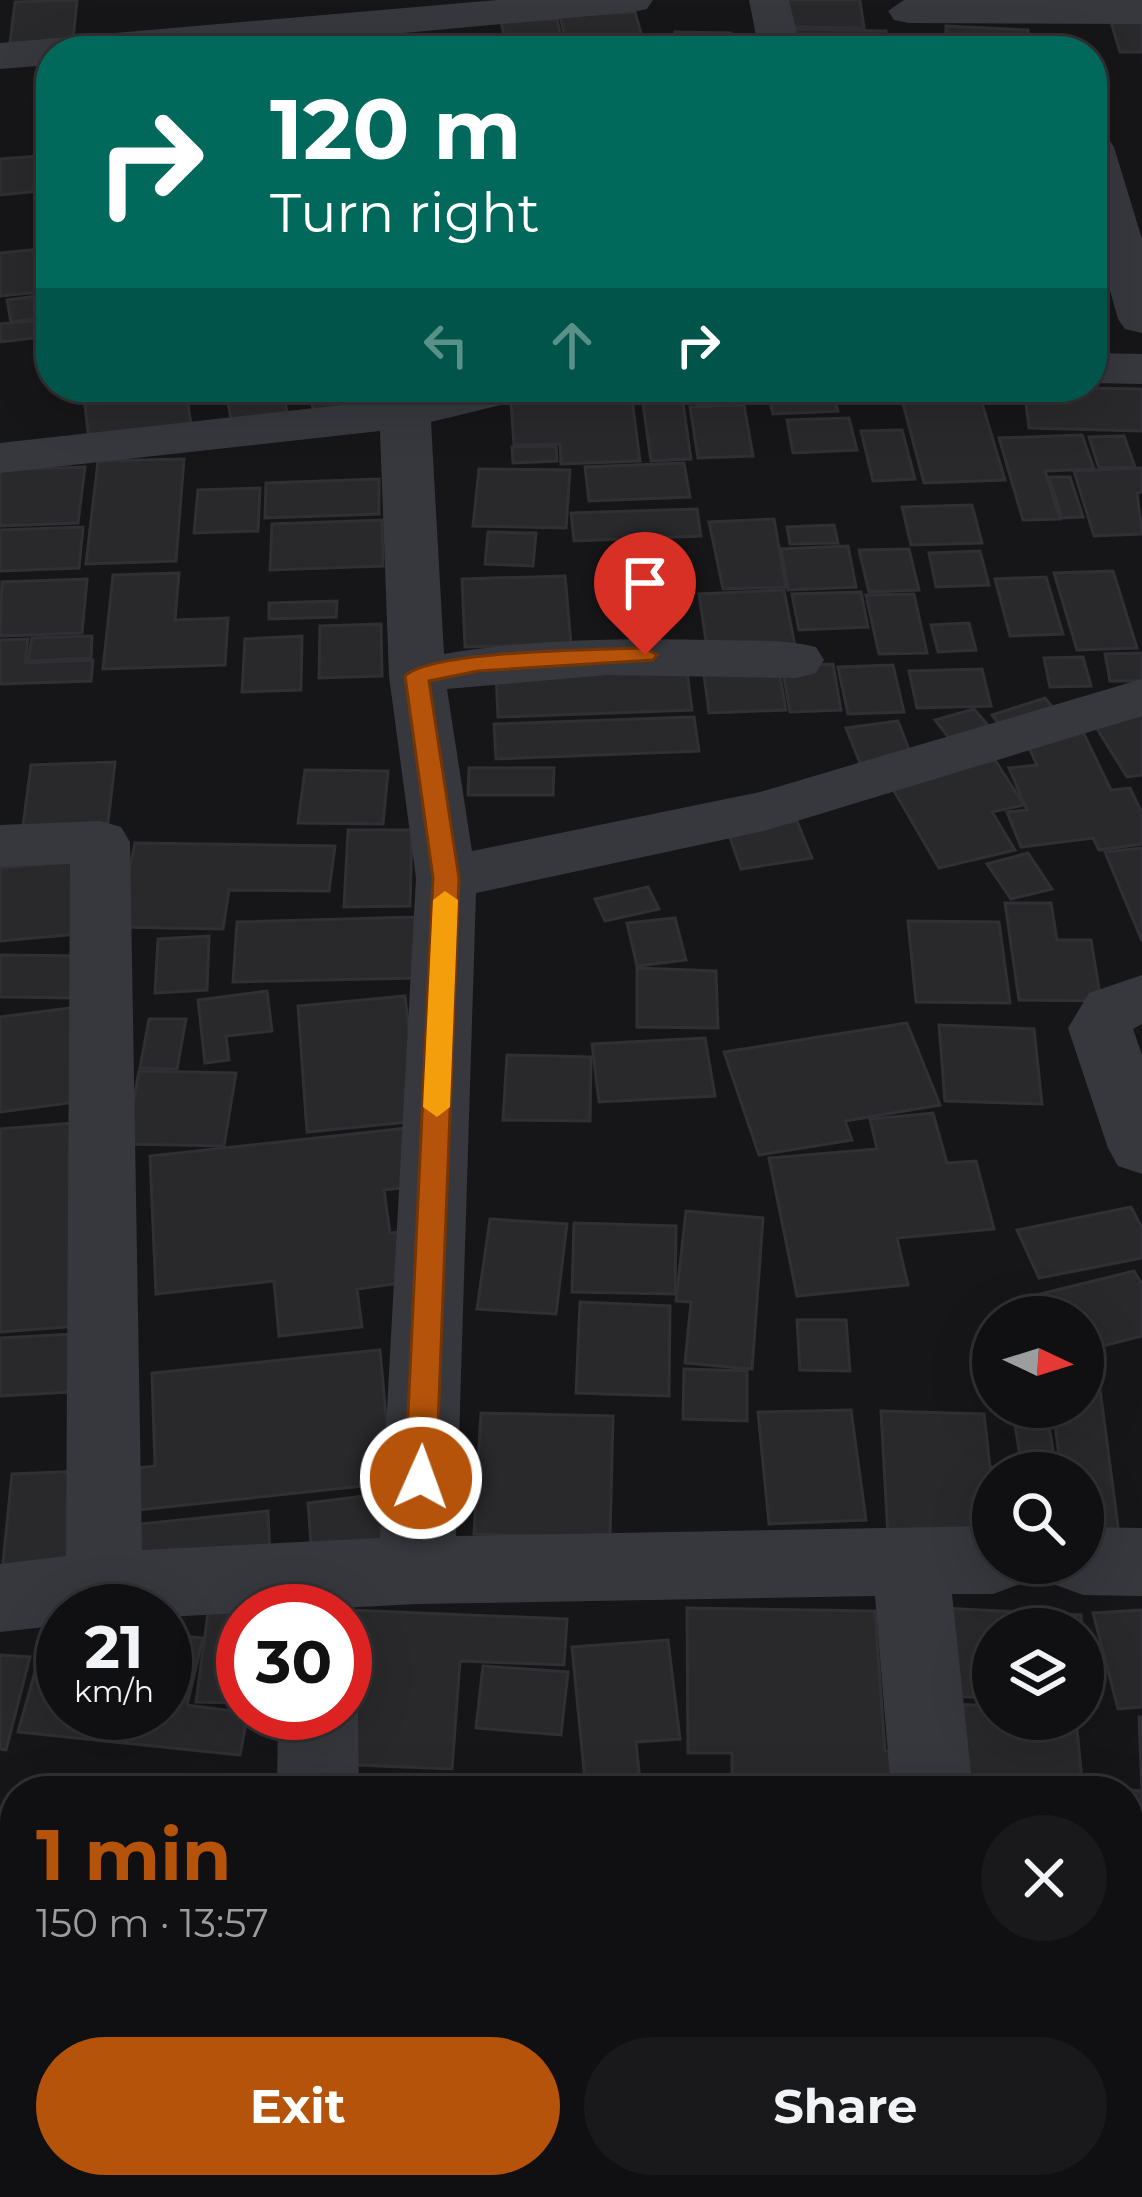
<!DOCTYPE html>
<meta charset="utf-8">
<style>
body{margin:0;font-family:Montserrat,sans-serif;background:#19191b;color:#f1f3f6;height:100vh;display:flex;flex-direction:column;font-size:45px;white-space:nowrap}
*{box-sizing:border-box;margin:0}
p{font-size:39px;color:#9c9d9f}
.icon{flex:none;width:66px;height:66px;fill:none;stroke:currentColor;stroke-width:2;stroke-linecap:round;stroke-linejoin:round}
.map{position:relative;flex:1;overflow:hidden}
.drawer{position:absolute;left:0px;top:1776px;width:1143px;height:423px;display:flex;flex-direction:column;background:#101012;border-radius:48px 48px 0 0;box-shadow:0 12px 48px #0002,0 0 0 3px #303032}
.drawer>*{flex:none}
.hud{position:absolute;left:36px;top:36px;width:1071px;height:366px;border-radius:48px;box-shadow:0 12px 48px #0002,0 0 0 3px #303032;background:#00695c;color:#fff;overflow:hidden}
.needle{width:78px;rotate:94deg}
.tools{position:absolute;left:972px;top:1296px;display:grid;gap:24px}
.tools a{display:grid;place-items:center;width:132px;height:132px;border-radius:50%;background:#101012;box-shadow:0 12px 48px #0002,0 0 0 3px #303032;font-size:60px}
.speed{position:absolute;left:36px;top:1584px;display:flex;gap:24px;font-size:60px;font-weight:700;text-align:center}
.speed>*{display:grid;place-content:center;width:156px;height:156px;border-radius:50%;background:#101012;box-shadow:0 12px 48px #0002,0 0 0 3px #303032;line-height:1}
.speed small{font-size:30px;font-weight:400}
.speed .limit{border:18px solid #d22;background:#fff;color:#111}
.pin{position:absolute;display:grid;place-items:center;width:102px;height:102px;color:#fff;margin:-123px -51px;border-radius:50% 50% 50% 0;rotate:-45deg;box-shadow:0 0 12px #0007}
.pin .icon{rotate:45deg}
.me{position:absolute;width:132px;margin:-66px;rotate:2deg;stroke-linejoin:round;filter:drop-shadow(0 0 9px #0008)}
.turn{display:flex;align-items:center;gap:42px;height:252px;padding:0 36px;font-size:54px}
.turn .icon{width:156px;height:156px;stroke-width:2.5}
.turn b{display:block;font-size:84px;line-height:102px}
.lanes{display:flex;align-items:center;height:114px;padding:0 36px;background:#0003;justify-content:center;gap:60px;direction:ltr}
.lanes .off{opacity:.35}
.round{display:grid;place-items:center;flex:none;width:126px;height:126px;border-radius:63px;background:#19191b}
.headline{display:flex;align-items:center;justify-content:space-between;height:204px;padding:0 36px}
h1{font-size:72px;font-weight:700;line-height:90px;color:#b45309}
.primary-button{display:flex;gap:24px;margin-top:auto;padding:24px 36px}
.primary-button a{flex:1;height:138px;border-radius:72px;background:#b45309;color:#fff;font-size:48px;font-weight:700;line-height:138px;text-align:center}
.primary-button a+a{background:#19191b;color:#f1f3f6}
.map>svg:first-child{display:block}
.building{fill:#29292c;stroke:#303034;stroke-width:3}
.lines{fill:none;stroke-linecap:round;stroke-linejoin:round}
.street{fill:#37383d;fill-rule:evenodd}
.route{fill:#b45309;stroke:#753606;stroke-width:3}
.slow{fill:#f59e0b}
</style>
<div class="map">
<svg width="1142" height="2197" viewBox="0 0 1142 2197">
<rect width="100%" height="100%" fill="#161618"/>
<g class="building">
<path d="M 77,0 L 73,40 L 10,43 L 15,2 Z"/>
<path d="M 787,0 L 860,0 L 864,28 L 789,27 Z"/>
<path d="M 635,12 L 646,51 L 568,51 L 560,16 Z"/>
<path d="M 557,19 L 564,51 L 461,51 L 459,38 L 504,35 L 501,22 Z"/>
<path d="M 1111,22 L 1142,22 L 1142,52 L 1120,52 Z"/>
<path d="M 946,26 L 1028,30 L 1029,51 L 946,47 Z"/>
<path d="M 793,29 L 886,31 L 888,51 L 794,51 Z"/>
<path d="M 675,32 L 731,33 L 732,51 L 675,51 Z"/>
<path d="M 441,35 L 446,51 L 304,48 Z"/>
<path d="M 51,64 L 51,111 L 45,112 L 40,65 Z"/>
<path d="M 51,155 L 51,190 L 0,195 L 0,159 Z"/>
<path d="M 51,248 L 51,291 L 0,296 L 0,253 Z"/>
<path d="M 51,294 L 51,316 L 11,322 L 7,300 Z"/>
<path d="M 51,319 L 51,336 L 0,342 L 0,324 Z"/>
<path d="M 83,387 L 185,387 L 192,430 L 89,441 Z"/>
<path d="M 225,387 L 307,387 L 309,394 L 284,397 L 289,422 L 233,429 Z"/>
<path d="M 308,387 L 361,387 L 367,411 L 315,417 Z"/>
<path d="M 766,387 L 831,387 L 838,411 L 773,414 Z"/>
<path d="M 1024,387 L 1142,389 L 1142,431 L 1029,428 Z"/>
<path d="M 979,393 L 1005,480 L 924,483 L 901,396 Z"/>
<path d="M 682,396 L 691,459 L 651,461 L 642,397 Z"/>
<path d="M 632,399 L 640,461 L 561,464 L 560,444 L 514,445 L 511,403 Z"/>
<path d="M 744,405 L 753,456 L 698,458 L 690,407 Z"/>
<path d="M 849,418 L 857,450 L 793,453 L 787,420 Z"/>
<path d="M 902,430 L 915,479 L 873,481 L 861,431 Z"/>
<path d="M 1082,435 L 1094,469 L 1045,471 L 1060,519 L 1023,520 L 999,438 Z"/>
<path d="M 1124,436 L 1135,467 L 1099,468 L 1089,437 Z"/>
<path d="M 556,446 L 557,461 L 513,463 L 512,447 Z"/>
<path d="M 184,459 L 176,561 L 86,564 L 98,461 Z"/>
<path d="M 684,463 L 690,497 L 589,501 L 585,467 Z"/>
<path d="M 85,467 L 78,523 L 0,526 L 0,470 Z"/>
<path d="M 1142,468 L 1142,492 L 1137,493 L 1142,534 L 1094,536 L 1074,471 Z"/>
<path d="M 479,469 L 570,470 L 566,528 L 473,526 Z"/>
<path d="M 1049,477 L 1070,477 L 1083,517 L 1062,518 Z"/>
<path d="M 379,479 L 379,514 L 265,518 L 266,483 Z"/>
<path d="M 260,488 L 258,531 L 194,533 L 198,490 Z"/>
<path d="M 972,505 L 982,543 L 911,545 L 902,507 Z"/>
<path d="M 697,509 L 701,536 L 574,541 L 571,513 Z"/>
<path d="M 774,519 L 786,587 L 723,589 L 709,522 Z"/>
<path d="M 382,520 L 383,566 L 270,570 L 272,524 Z"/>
<path d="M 834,525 L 838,543 L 790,544 L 787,527 Z"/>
<path d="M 83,527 L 79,568 L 0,571 L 0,530 Z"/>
<path d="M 488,532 L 536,533 L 533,566 L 485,564 Z"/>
<path d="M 848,546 L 856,587 L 788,590 L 781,549 Z"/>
<path d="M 909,549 L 919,590 L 869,592 L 859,550 Z"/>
<path d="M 980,551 L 989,585 L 936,587 L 929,553 Z"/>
<path d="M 604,567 L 665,568 L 665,597 L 603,597 Z"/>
<path d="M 1113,571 L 1137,648 L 1077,650 L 1054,573 Z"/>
<path d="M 179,573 L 175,620 L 228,618 L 225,665 L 103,669 L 113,575 Z"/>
<path d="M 565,576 L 571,644 L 465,647 L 462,579 Z"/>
<path d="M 1046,577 L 1063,634 L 1010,636 L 995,579 Z"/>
<path d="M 87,579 L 82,633 L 0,636 L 2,582 Z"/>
<path d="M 784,590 L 796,651 L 708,654 L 699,594 Z"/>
<path d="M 861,592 L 868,627 L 799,630 L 792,594 Z"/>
<path d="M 914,594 L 927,653 L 879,654 L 866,595 Z"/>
<path d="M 337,601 L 336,617 L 269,619 L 269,603 Z"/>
<path d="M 969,623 L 976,650 L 938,652 L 931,625 Z"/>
<path d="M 381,624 L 382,676 L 319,678 L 320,626 Z"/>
<path d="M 92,636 L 91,658 L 28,661 L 32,638 Z"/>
<path d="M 302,636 L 301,690 L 242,692 L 245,639 Z"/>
<path d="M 28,639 L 25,663 L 93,660 L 91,681 L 0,684 L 0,640 Z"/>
<path d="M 1142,653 L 1142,681 L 1110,681 L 1105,654 Z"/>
<path d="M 1083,657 L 1091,686 L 1050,687 L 1044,658 Z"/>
<path d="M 686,664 L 692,710 L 498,717 L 496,674 Z"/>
<path d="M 778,664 L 786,710 L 709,713 L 703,667 Z"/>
<path d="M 833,664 L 841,710 L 790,712 L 782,666 Z"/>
<path d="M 893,665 L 904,712 L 848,714 L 838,667 Z"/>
<path d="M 982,669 L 991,706 L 917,708 L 909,671 Z"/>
<path d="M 1045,698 L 1060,716 L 1006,733 L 992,715 Z"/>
<path d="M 974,709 L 993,731 L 953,743 L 935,720 Z"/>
<path d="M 1142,710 L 1142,775 L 1127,777 L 1091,719 Z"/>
<path d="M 694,717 L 699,751 L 496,759 L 494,724 Z"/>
<path d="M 898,721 L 912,757 L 860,763 L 846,728 Z"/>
<path d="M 1083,732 L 1111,790 L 1130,788 L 1142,813 L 1142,844 L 1099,850 L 1093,838 L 1021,847 L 1007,812 L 1027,810 L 1009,768 L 1037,765 L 1025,739 Z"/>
<path d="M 995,760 L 1024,805 L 992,812 L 1015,850 L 939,868 L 890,784 Z"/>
<path d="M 115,762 L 108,823 L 23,826 L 31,765 Z"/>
<path d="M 469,768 L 554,768 L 553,795 L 468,795 Z"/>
<path d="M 305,770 L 388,771 L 383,824 L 298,823 Z"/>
<path d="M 797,821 L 812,858 L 741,869 L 728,832 Z"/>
<path d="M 348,830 L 412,830 L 410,906 L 344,907 Z"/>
<path d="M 135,843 L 335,846 L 329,891 L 229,890 L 223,929 L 118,927 Z"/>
<path d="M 1142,848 L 1142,941 L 1105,852 Z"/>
<path d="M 1028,853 L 1052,889 L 1011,899 L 987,864 Z"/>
<path d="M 91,860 L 91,933 L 0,941 L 0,868 Z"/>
<path d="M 648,887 L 659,909 L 605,921 L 595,899 Z"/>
<path d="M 1005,903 L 1051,903 L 1057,940 L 1091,940 L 1101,1001 L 1019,1000 Z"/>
<path d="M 415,917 L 415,978 L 233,982 L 237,922 Z"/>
<path d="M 675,918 L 686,960 L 637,966 L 627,923 Z"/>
<path d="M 908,921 L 999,922 L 1010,1003 L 916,1002 Z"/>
<path d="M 209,936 L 207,990 L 155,993 L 158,939 Z"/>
<path d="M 0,955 L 87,956 L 79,998 L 0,997 Z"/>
<path d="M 637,968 L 716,971 L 718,1028 L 637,1027 Z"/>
<path d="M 267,991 L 272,1031 L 226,1036 L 229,1060 L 205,1063 L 198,1000 Z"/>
<path d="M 405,996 L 419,1121 L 307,1132 L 298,1006 Z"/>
<path d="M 70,1008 L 76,1102 L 0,1112 L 0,1017 Z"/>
<path d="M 149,1019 L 186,1019 L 177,1069 L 140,1068 Z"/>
<path d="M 907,1023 L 940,1105 L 845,1121 L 852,1140 L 759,1155 L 724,1052 Z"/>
<path d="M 939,1025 L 1034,1029 L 1042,1104 L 945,1101 Z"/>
<path d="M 705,1038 L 715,1096 L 599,1102 L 592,1044 Z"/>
<path d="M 507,1055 L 591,1057 L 590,1121 L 503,1120 Z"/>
<path d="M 139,1071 L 236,1073 L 224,1146 L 126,1144 Z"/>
<path d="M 933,1113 L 947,1163 L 976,1161 L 994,1229 L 897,1238 L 908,1285 L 797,1296 L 769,1158 L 877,1149 L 870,1119 Z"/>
<path d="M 87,1122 L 77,1326 L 0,1332 L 0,1129 Z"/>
<path d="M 408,1128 L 416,1186 L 384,1190 L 390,1233 L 402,1232 L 409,1282 L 357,1289 L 362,1327 L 279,1336 L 274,1281 L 156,1294 L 150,1156 Z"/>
<path d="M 1131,1207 L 1142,1228 L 1142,1258 L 1039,1278 L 1017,1230 Z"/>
<path d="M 686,1211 L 763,1218 L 752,1369 L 685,1363 L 691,1302 L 676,1301 Z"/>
<path d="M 490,1219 L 567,1224 L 556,1314 L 477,1309 Z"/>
<path d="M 574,1223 L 676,1226 L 675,1294 L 572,1292 Z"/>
<path d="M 1134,1271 L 1142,1284 L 1142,1336 L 1083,1351 L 1083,1317 L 1047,1317 L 1036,1295 Z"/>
<path d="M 580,1302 L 670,1306 L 669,1396 L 576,1393 Z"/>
<path d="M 797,1320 L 846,1320 L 850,1371 L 800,1370 Z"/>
<path d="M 92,1333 L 88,1391 L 0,1396 L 0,1338 Z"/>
<path d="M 380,1350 L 392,1483 L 137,1510 L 136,1468 L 155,1466 L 152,1373 Z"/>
<path d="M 1083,1366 L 1097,1366 L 1119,1534 L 1083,1534 L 1083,1473 L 1061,1473 L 1053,1407 L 1083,1407 Z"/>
<path d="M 684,1369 L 747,1371 L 747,1421 L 683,1419 Z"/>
<path d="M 1012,1407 L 1046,1407 L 1054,1456 L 1020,1456 Z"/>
<path d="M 851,1410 L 866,1520 L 769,1524 L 758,1412 Z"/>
<path d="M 881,1411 L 984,1414 L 990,1467 L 1057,1469 L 1058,1473 L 993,1473 L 993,1540 L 888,1537 Z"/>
<path d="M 481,1413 L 613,1416 L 610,1538 L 474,1534 Z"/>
<path d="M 83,1471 L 74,1569 L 2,1572 L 12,1474 Z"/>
<path d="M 389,1493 L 394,1548 L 312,1558 L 308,1503 Z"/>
<path d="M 268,1511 L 270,1556 L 129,1570 L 130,1525 Z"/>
<path d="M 209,1605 L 291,1607 L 290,1611 L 243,1611 L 237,1703 L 196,1702 Z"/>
<path d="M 687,1608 L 875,1611 L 885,1751 L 913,1752 L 916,1791 L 732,1791 L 732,1753 L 688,1753 Z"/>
<path d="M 940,1608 L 1081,1615 L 1082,1629 L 993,1629 L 993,1698 L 944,1696 Z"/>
<path d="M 349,1610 L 567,1619 L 564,1665 L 460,1661 L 452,1769 L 331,1764 L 337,1713 L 345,1713 Z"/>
<path d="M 1142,1610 L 1142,1707 L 1118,1709 L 1093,1613 Z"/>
<path d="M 49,1622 L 63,1623 L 63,1713 L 165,1713 L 165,1634 L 203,1638 L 187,1705 L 248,1713 L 240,1755 L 18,1732 Z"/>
<path d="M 668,1640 L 680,1739 L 636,1742 L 641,1791 L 586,1791 L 572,1647 Z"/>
<path d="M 0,1655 L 30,1657 L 6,1750 L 0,1749 Z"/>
<path d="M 483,1666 L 568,1672 L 561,1735 L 476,1728 Z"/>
<path d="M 952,1704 L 993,1706 L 993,1719 L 1076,1719 L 1083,1791 L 958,1791 Z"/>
<path d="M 1139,1717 L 1142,1717 L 1142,1862 L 1128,1861 L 1128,1791 L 1095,1791 L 1095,1787 L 1142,1791 Z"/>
<path d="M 0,1832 L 15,1833 L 15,1937 L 0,1936 Z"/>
<path d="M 0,1947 L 15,1949 L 15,2009 L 0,2007 Z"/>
<path d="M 1128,1947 L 1142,1948 L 1142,2061 L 1128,2060 Z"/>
<path d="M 0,2050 L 15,2051 L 15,2134 L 0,2133 Z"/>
<path d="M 1128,2107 L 1138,2108 L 1142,2197 L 968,2197 L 967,2184 L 1128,2184 Z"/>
<path d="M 0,2141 L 15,2142 L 15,2184 L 224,2184 L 222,2197 L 0,2197 Z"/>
<path d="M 344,2184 L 475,2184 L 474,2197 L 343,2197 Z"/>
<path d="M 510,2184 L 664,2184 L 664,2197 L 509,2197 Z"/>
</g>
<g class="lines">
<g class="street">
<path d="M 497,0 L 653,0 L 647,9 L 633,12 L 207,51 L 51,51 L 51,65 L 0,69 L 0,43 Z"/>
<path d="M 749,0 L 789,0 L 801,51 L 759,51 Z"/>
<path d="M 904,0 L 1142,0 L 1142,24 L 909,23 L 894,20 L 888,11 Z"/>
<path d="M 1092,134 L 1108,138 L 1114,147 L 1142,239 L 1142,333 L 1125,329 L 1118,319 L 1092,226 Z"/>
<path d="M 1092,353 L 1142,354 L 1142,384 L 1092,383 Z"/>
<path d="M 450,387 L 536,387 L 529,398 L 431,422 L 444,654 C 533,639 624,638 714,640 C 748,641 783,639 816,647 L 824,660 L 816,673 L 796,678 L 606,675 L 447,689 L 472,851 L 760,792 L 1142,679 L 1142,716 L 764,831 L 476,893 L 456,1536 L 993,1526 L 993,1563 L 1030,1563 L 1020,1584 L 993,1594 L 952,1594 L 973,1791 L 891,1791 L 875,1596 L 417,1604 L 165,1617 L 165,1611 L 63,1611 L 63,1625 L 0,1632 L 0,1564 L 66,1556 L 70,864 L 0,867 L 0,825 L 100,821 L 121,827 L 130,842 L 142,1550 L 380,1538 L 416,878 L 389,676 L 380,431 L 0,473 L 0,443 L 405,398 Z"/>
<path d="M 1142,975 L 1142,1024 L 1133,1029 L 1142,1055 L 1142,1174 L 1118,1166 L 1108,1148 L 1068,1028 L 1089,993 Z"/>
<path d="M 1083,1527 L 1142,1528 L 1142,1596 L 1083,1595 L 1056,1585 L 1046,1563 L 1083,1563 Z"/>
<path d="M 345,1687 L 358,1713 L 359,1791 L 277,1791 L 278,1713 L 345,1713 Z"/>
<path d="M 1128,1879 L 1142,1880 L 1142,1962 L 1128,1961 Z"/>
<path d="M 253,2184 L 343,2184 L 343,2197 L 251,2197 Z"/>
<path d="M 909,2184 L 999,2184 L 1000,2197 L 908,2197 Z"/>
</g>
</g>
<path class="route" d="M 645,648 L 657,655 L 653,660 L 478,671 L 429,681 L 459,878 L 436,1478 L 421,1491 L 405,1478 L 433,878 L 405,676 C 432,650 600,650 645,648 Z"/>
<path class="slow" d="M 445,891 L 458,900 L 450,1107 L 437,1117 L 423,1107 L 433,900 Z"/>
</svg>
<div class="tools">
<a><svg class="needle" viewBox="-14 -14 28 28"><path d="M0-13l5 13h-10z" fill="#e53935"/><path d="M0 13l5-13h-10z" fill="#9c9d9f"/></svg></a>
<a><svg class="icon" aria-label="search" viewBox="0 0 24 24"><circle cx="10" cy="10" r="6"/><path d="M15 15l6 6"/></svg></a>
<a><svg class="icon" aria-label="layers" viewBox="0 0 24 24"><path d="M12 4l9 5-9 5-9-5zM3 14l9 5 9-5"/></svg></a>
</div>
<div class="speed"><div>21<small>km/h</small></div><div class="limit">30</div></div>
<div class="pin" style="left:645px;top:655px;background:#d93025"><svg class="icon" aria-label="arrive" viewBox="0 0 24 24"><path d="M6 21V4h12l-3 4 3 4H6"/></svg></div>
<svg class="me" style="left:421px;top:1478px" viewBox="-20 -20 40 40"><circle r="17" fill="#b45309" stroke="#fff" stroke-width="3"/><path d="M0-11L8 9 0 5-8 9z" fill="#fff"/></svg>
<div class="hud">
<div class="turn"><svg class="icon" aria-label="right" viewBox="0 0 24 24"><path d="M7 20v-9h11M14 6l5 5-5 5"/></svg><div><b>120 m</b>Turn right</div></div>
<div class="lanes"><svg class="icon off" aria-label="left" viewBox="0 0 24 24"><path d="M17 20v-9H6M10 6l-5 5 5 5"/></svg><svg class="icon off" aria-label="ahead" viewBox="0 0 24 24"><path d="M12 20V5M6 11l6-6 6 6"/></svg><svg class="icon" aria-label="right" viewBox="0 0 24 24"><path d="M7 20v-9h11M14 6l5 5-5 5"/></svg></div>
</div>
<section class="drawer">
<div class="headline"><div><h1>1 min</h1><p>150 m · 13:57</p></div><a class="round"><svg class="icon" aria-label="close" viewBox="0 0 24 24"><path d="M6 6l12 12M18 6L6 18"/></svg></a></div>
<div class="primary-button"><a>Exit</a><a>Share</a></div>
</section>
</div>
